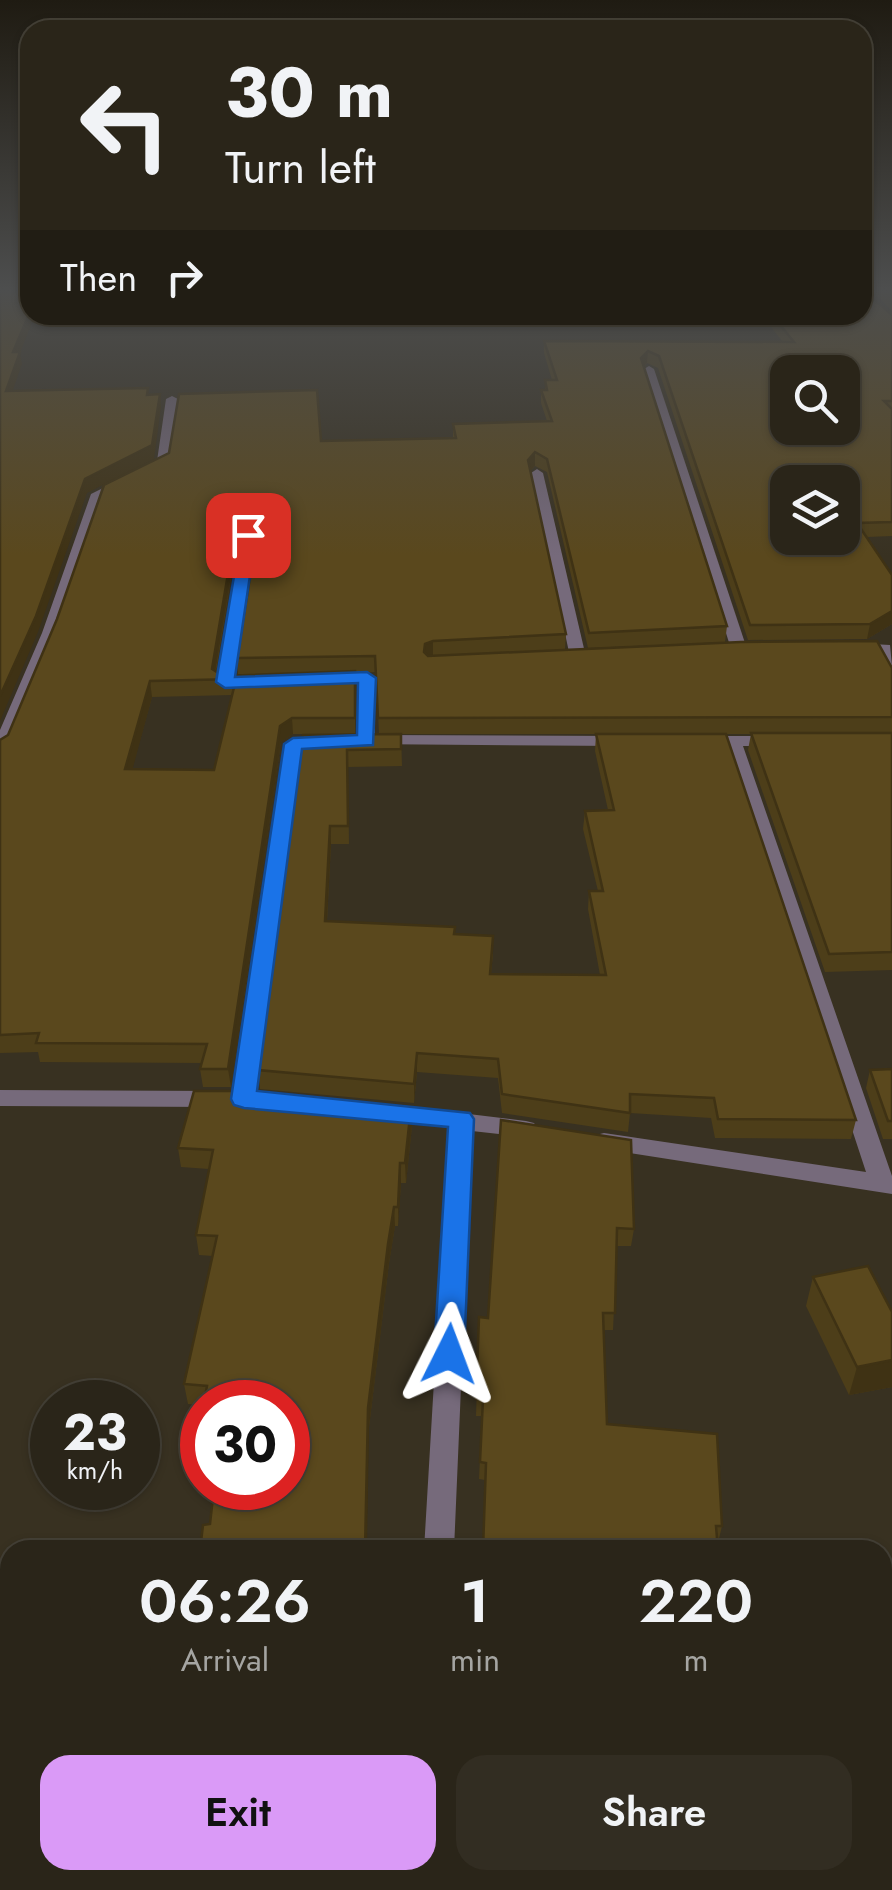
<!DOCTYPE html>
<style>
body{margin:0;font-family:Jost,sans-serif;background:#322d22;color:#f1f3f6;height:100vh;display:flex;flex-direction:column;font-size:38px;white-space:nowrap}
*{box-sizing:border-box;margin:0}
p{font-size:32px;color:#a5a5a2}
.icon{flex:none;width:55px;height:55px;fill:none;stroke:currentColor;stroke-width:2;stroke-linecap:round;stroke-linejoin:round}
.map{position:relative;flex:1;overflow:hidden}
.side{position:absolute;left:0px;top:1540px;width:892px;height:350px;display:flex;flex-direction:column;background:#2a2519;border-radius:30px 30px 0 0;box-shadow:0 2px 8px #0004,0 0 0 2px #464238}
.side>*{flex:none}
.top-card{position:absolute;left:20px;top:20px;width:852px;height:305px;border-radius:30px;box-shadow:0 2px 8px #0004,0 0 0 2px #464238;background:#2a2519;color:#f1f3f6;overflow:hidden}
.controls{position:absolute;left:770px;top:355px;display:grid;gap:20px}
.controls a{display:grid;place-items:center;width:90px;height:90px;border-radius:20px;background:#2a2519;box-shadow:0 2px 8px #0004,0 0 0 2px #464238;font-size:50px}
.speed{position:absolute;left:30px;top:1380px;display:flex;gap:20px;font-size:50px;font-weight:700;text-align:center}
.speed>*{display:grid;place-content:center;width:130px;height:130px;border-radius:50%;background:#2a2519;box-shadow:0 2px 8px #0004,0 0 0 2px #464238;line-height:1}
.speed small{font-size:25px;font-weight:400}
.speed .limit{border:15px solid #d22;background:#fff;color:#111}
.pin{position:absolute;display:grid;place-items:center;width:85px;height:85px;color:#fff;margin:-42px;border-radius:20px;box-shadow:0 5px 15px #0006}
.me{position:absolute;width:110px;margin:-55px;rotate:3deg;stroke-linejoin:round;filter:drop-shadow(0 0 8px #0008)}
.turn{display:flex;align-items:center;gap:35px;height:210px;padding:0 40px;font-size:45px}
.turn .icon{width:130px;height:130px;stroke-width:2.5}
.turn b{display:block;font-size:70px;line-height:85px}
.then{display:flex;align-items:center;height:95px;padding:0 40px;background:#0003;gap:20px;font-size:38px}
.eta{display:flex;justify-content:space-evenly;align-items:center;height:170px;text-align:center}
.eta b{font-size:60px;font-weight:600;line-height:70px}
.button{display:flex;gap:20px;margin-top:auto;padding:20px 40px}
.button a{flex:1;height:115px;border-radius:30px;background:#da9af7;color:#111;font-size:40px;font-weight:600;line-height:115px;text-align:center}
.button a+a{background:#322d22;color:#f1f3f6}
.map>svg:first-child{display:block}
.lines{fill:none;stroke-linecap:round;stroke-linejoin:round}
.street{fill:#766a7b;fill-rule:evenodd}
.wall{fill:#4d3e19;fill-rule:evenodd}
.shaded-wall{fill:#3f3214}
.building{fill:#5a481d;stroke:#3f3214;stroke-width:2.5;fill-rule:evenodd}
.route{fill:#1a73e8;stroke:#114b97;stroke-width:2.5}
</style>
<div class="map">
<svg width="892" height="1890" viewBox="0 0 892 1890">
<rect width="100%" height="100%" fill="#383121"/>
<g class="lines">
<g class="street">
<path d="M 649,366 L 654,369 L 747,649 L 744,652 L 734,652 L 731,649 L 644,369 Z"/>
<path d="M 172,396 L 178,399 L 169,463 L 103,496 L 56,633 L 8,750 L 0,755 L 0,730 L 42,633 L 91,494 L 157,461 L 166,399 Z"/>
<path d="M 537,469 L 543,473 L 586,657 L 578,662 L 570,657 L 531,473 Z"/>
<path d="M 249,531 L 256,535 L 234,678 L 248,679 L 250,682 C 243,689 224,690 217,683 L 242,535 Z"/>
<path d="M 854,643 L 890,645 L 892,666 L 887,664 L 880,653 L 849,651 L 846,648 Z"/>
<path d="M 367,673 L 375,678 L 375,735 L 622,736 L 630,741 L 622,746 L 361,744 L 359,683 L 331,684 L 323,679 L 331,674 Z"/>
<path d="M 701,736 L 777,736 L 785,741 L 777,746 L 743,746 L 892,1176 L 892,1194 L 604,1149 L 596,1147 L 592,1141 L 596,1135 L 604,1133 L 866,1172 L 726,746 L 695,745 L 695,737 Z"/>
<path d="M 327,737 L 333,738 L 333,746 L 301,748 L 255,1099 L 252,1105 L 236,1105 L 233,1099 L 285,743 L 293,738 Z"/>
<path d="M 0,1090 L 218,1091 L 226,1093 L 229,1099 L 226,1105 L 218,1107 L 0,1106 Z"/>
<path d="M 386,1104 L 526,1121 L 534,1123 L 538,1129 L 534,1135 L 526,1137 L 472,1131 L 454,1550 L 424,1550 L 449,1128 L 378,1118 L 375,1112 L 378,1106 Z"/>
<rect x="403" y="1880" width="36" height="10"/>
</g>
</g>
<g class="wall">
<path d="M 873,291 L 892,291 L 892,311 Z"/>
<path d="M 761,315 L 892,315 L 892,536 L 867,537 L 892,575 L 892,624 L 867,639 L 748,640 L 658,368 L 647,363 L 644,366 L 727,626 L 725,642 L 588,648 L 547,472 L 535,466 L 530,471 L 566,634 L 565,649 L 892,668 L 892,970 L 825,972 L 748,750 L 751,734 L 379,734 L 376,672 L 355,673 L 355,734 L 293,734 L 281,742 L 231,1087 L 203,1087 L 200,1069 L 202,1063 L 40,1062 L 38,1052 L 0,1053 L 0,740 L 8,735 L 321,441 L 453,438 L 453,424 L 547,421 L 541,403 L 541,390 L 545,390 L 545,380 L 552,380 L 544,353 L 544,341 L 783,342 ZM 251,528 L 257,533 L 237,658 L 238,674 L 285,674 L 223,676 L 216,671 L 238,534 ZM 232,695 L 214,770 L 132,769 L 152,697 Z"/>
<path d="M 401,734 L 402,766 L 348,767 L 349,844 L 331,844 L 327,921 L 455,934 L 493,954 L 491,974 L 600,975 L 588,909 L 589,891 L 598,891 L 583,829 L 585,811 L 608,810 L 595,751 L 596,734 L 856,1120 L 851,1139 L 715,1138 L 711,1118 L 630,1113 L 628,1132 L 502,1113 L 498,1078 L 417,1072 L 414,1103 L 260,1089 L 258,1070 L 303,735 Z"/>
<path d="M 892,1069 L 892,1139 L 883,1139 L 866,1088 L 870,1070 Z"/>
<path d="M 501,1120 L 634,1229 L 631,1246 L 617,1246 L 613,1330 L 604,1330 L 607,1424 L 722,1526 L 718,1543 L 485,1480 L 479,1479 L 482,1416 L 476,1416 L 479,1317 L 488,1318 Z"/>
<path d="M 412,1126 L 406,1183 L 401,1183 L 398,1226 L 395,1226 L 389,1263 L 369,1427 L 210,1524 L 288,1402 L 202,1402 L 202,1405 L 188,1404 L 184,1384 L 213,1256 L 199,1255 L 196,1235 L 209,1169 L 181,1167 L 178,1148 Z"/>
<path d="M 813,1277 L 892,1312 L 892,1387 L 849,1395 L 806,1306 Z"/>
<path d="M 202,1408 L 202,1448 L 199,1428 Z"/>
</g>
<g class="shaded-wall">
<path d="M 30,312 L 30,315 L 35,315 L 20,353 L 22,364 L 8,404 L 6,391 L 13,352 Z"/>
<path d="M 648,351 L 647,363 L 640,370 L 641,358 Z"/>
<path d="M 160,394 L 161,407 L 154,459 L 87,493 L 38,632 L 0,721 L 0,696 L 85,479 Z"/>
<path d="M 535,452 L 535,466 L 527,474 L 528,460 Z"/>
<path d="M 250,513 L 251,528 L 238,534 L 214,679 L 212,669 L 237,520 Z"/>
<path d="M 892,611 L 892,624 L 867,639 L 870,624 Z"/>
<path d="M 433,641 L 433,656 L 425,660 L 425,644 Z"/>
<path d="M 150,681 L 152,697 L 128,786 L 125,769 Z"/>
<path d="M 292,718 L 293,734 L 281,742 L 231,1087 L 228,1069 L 280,726 Z"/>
<path d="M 330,826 L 331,844 L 326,939 L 325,921 Z"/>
<path d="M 417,1053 L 417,1072 L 414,1103 L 414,1084 Z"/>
<path d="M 411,1107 L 412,1126 L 406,1183 L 405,1163 Z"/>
<path d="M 400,1163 L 401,1183 L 398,1226 L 398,1207 Z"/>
<path d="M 394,1207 L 395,1226 L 389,1263 L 369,1427 L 367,1550 L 365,1550 L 368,1408 L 388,1244 Z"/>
<path d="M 892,1360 L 892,1387 L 849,1395 L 857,1367 Z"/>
</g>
<g class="building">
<path d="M 0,291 L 30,291 L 30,312 L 13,352 L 20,352 L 6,391 L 148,388 L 147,395 L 160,394 L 152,445 L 85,479 L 36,616 L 0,696 Z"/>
<path d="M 862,291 L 865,291 L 892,315 L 892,401 L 884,401 L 892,409 L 892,522 L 857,523 L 892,575 L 892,611 L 870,624 L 750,625 L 659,356 L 648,351 L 641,358 L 727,626 L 589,633 L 547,459 L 535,452 L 528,460 L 566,634 L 433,641 L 425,644 L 424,652 L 428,656 L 741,642 L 877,641 L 892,668 L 892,717 L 378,718 L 375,656 L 237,658 L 259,521 L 250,513 L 237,520 L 212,669 L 223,676 L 355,671 L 355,718 L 292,718 L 280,726 L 228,1069 L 200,1069 L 207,1044 L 36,1043 L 39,1033 L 0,1035 L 0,740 L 8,735 L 57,619 L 104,485 L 169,453 L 179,394 L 317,390 L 321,441 L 456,438 L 453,424 L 552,421 L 541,390 L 547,390 L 545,380 L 557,380 L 544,341 L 794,342 L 772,315 L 862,315 ZM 788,372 L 842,372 L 842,428 L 788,428 ZM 788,482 L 842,482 L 842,538 L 788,538 ZM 236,679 L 214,770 L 125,769 L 150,681 Z"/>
<path d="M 751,733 L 892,733 L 892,952 L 829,954 Z"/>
<path d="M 401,734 L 401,749 L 347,750 L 348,826 L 330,826 L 325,921 L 455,927 L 454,934 L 493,936 L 490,974 L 606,975 L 589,891 L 603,891 L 585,811 L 614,810 L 596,734 L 726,734 L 856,1120 L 718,1119 L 714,1098 L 630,1094 L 630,1113 L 502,1094 L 498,1059 L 417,1053 L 414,1084 L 258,1070 L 303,735 Z"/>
<path d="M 892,1069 L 892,1121 L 888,1121 L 870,1070 Z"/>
<path d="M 194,1091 L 241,1091 L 411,1107 L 405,1163 L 400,1163 L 398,1207 L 394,1207 L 388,1244 L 368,1408 L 365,1550 L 200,1550 L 203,1525 L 210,1524 L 214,1488 L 288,1488 L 288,1402 L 204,1402 L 207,1386 L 184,1384 L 217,1236 L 196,1235 L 213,1150 L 178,1148 Z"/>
<path d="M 501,1120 L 631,1140 L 634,1229 L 617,1228 L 615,1313 L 603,1313 L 607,1424 L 717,1434 L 722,1526 L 716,1526 L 718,1550 L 483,1550 L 486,1463 L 480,1462 L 483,1399 L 476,1399 L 479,1317 L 488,1318 Z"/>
<path d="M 868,1266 L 892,1312 L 892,1360 L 857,1367 L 813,1277 Z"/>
<path d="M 202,1408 L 202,1429 L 199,1428 Z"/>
<rect x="96" y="1880" width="223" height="10"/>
<rect x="593" y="1880" width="90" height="10"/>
</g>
<linearGradient id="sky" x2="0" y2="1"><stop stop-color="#1f1b12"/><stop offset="0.52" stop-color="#4d4e4e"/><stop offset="1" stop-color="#4d4e4e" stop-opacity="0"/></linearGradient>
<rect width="892" height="556" fill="url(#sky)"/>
<path class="route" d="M 248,530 L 256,535 L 235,677 L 367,672 L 376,678 L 373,745 L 302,749 L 257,1091 L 470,1113 L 474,1119 L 464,1354 L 459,1363 L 449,1367 L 438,1363 L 434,1354 L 448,1127 L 244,1108 L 234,1105 L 231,1099 L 284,744 L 293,738 L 357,735 L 358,683 L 225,688 L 216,682 L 241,535 Z"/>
</svg>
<div class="controls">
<a><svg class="icon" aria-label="search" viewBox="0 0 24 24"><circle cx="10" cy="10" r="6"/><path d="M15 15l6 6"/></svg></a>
<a><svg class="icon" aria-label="layers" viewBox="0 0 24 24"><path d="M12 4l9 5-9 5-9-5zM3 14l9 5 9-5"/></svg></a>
</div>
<div class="speed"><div>23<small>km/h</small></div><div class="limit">30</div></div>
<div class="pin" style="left:248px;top:535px;background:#d93025"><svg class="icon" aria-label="arrive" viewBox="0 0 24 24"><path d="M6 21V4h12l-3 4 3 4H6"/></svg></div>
<svg class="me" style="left:449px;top:1354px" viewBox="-20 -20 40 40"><path d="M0-17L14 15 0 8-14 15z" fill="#1a73e8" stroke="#fff" stroke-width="4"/></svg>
<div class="top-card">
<div class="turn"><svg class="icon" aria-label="left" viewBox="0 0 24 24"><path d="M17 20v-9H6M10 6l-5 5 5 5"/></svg><div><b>30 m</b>Turn left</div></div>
<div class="then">Then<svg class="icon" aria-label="right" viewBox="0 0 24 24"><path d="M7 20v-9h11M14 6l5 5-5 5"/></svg></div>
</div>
<section class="side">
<div class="eta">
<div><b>06:26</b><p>Arrival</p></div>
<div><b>1</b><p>min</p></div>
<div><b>220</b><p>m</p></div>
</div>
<div class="button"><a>Exit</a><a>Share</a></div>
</section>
</div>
